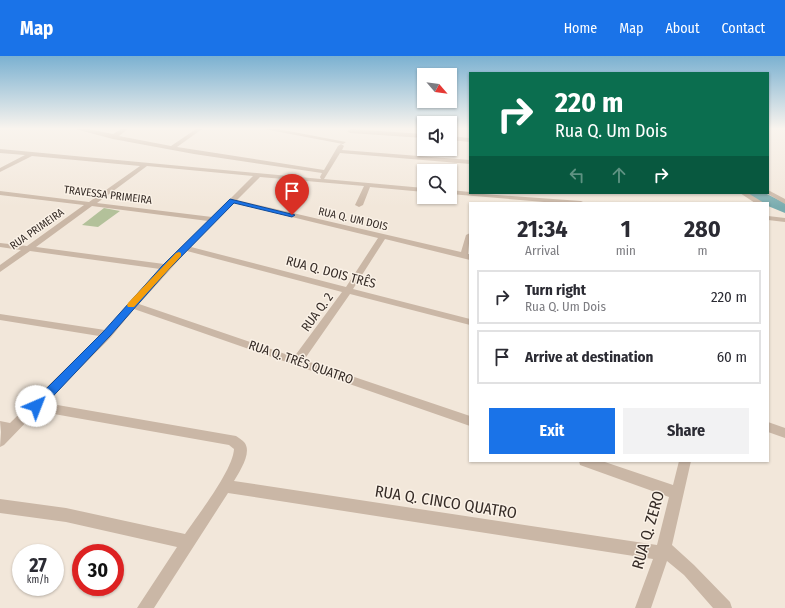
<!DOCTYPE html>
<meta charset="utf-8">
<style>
body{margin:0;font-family:"Fira Sans Condensed",sans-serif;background:#f2f2f3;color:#2b2b33;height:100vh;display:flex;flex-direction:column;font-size:15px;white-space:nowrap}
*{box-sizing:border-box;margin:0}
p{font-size:13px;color:#7c7c81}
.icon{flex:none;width:22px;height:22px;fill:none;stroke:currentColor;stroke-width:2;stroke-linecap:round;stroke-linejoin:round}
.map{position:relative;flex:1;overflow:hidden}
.details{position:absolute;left:469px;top:146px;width:300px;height:260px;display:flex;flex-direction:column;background:#fff;border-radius:0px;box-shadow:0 1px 3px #0004}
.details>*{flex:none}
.top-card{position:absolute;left:469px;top:16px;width:300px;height:122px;border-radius:0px;box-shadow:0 1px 3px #0004;background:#0b6e4f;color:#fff;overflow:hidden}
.needle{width:26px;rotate:118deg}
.buttons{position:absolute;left:417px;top:12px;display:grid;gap:8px}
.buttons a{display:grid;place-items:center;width:40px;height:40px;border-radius:0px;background:#fff;box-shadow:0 1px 3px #0004;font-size:20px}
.speed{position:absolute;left:12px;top:488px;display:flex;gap:8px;font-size:20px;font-weight:700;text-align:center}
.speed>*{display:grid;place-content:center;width:52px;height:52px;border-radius:50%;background:#fff;box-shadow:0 1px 3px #0004;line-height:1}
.speed small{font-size:10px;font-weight:400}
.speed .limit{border:6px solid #d22;background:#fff;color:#111}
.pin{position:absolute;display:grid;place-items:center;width:34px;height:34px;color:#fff;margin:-41px -17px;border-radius:50% 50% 50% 0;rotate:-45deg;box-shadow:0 0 4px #0007}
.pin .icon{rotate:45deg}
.me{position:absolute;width:44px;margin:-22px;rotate:44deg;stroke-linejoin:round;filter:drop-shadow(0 0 3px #0008)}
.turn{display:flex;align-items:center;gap:14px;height:84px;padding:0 20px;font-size:18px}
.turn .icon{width:52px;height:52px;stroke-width:2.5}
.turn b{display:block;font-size:28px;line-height:34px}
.lanes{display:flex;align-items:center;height:38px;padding:0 20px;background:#0003;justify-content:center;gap:20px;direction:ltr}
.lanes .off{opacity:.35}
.eta{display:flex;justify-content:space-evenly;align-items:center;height:68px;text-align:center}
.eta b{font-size:24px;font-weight:700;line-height:28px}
.button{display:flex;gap:8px;margin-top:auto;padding:8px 20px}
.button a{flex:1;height:46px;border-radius:0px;background:#1a73e8;color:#fff;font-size:16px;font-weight:700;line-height:46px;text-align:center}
.button a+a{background:#f2f2f3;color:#2b2b33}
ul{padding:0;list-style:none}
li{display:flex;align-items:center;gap:12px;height:54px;margin:0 8px 6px;padding:0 12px;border:2px solid #e1e1e2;border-radius:0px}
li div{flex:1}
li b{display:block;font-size:15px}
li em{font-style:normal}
header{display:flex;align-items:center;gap:24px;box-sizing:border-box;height:56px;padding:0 20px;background:#1a73e8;color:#fff}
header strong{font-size:19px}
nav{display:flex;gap:22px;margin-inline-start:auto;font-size:14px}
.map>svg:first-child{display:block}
.green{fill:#b3c19a}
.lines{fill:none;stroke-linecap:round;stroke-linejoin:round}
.river{fill:#79acaf;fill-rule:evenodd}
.minor{fill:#cab7a6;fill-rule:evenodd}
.route{fill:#1a73e8;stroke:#114b97}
.slow{fill:#f59e0b}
.labels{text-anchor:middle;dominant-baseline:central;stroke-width:3;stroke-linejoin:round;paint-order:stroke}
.far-street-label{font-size:11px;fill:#362c27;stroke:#faf1e6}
.street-label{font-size:13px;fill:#362c27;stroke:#faf1e6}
.near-street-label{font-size:16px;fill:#362c27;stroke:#faf1e6}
</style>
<header>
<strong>Map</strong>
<nav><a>Home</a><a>Map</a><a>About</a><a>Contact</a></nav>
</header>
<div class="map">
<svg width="785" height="552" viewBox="0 0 785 552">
<rect width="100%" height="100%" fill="#f2e7da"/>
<path class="green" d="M 104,152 L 120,155 L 98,171 L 82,169 Z"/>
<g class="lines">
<path class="river" d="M 748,137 L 765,137 L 785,147 L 785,157 L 768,150 L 768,147 C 761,147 752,143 748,137 Z"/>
<g class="minor">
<path d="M 75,73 L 88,73 L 113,78 L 121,73 L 128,73 L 119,80 L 171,90 L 196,73 L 202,73 L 177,91 L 324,114 L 338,90 L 341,88 L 344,90 L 342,94 L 470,104 L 470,108 L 340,97 L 324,123 L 424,132 L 424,136 L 370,131 L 363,149 L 359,151 L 355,149 L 364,130 L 260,121 L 237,144 L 461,196 L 466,179 L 470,177 L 468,198 L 470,198 L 470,204 L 385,183 L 353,233 L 470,263 L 470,269 L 350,238 L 304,304 L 470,360 L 470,370 L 134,253 L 111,281 L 46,347 L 236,380 C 239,382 242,384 244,386 C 253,396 239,416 234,425 L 657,489 L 669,441 L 580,409 L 579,405 L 602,405 L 673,429 L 679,405 L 691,405 L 672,489 L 694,509 L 730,546 L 732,552 L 713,552 L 684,519 L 667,505 L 651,552 L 635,552 L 653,503 L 228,437 L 154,552 L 137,552 L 177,491 L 66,466 L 0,457 L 0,443 L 66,452 L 185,478 C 198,459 233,414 234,393 L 229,389 L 37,355 L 4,389 L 0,391 L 1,376 L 0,365 L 10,367 L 99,280 L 0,264 L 0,258 L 105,274 L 160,213 L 30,195 L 0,216 L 0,209 L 21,194 L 0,191 L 0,187 L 27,190 L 84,149 L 0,139 L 0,135 L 89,146 L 140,110 L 32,100 L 0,116 L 0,112 L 25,99 L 0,97 L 0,93 L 321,123 L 320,121 L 322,117 L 194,98 L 113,83 ZM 147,110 L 253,120 L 212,161 L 97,147 ZM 234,147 L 378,182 L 346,231 L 191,191 ZM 92,150 L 208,165 L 164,208 L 36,191 ZM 187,195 L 342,236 L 294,301 L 139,248 Z"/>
<path d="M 264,73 L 278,73 L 346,86 L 343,88 Z"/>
<path d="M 351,73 L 424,78 L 424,82 L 350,77 L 347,75 Z"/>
<path d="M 450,80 L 470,82 L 470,86 L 450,84 Z"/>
<path d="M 450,134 L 470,136 L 470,137 L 581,145 L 585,147 L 556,147 L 450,138 Z"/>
<path d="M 768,134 L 785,143 L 785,148 L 766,137 L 768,137 Z"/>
<path d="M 740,137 L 748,137 L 764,147 L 755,147 Z"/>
<path d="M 768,160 L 785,162 L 785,166 L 768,164 Z"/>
<path d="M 768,366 L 785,372 L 785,382 L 768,376 Z"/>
</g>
</g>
<linearGradient id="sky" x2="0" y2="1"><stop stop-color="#7bb1d1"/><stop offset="0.48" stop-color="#f9f4ee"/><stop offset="1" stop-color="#f9f4ee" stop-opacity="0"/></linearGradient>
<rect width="785" height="151" fill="url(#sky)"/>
<path class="route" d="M 230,143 L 295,159 L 292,161 L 234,147 L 169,213 L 110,280 L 40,354 L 36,355 L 32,354 L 31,350 L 32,347 L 103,276 L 163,209 Z"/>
<path class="slow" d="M 179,196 L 181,197 L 181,200 L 134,251 L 128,251 L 127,249 L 128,247 L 176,197 Z"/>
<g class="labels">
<g class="far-street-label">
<text transform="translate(108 139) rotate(7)">TRAVESSA PRIMEIRA</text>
<text transform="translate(353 163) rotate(13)">RUA Q. UM DOIS</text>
<text transform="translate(37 173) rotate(-35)">RUA PRIMEIRA</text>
</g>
<g class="street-label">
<text transform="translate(331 216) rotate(15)">RUA Q. DOIS TRÊS</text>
<text transform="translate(317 256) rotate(-54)">RUA Q. 2</text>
<text transform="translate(301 306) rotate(19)">RUA Q. TRÊS QUATRO</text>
</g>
<g class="near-street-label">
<text transform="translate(446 446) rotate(9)">RUA Q. CINCO QUATRO</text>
<text transform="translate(648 474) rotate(-74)">RUA Q. ZERO</text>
</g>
</g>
</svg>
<div class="buttons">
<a><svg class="needle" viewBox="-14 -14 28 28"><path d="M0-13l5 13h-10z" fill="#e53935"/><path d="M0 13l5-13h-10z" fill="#7c7c81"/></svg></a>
<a><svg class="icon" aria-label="sound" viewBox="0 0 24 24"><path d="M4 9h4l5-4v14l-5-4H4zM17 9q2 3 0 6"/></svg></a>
<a><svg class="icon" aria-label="search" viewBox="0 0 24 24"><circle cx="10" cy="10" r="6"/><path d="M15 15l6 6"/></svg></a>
</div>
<div class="speed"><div>27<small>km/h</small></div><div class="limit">30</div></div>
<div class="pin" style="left:292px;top:159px;background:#d93025"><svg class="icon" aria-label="arrive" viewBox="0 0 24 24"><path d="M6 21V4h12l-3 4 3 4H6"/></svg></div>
<svg class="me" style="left:36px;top:350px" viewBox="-20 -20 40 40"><circle r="19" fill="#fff"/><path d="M0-13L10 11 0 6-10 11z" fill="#1a73e8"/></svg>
<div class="top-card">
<div class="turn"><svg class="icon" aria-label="right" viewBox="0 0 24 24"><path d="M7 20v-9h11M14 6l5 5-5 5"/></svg><div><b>220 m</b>Rua Q. Um Dois</div></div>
<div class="lanes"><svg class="icon off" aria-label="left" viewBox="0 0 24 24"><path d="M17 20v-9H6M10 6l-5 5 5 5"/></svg><svg class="icon off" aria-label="ahead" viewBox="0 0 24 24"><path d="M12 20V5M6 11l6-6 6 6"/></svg><svg class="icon" aria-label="right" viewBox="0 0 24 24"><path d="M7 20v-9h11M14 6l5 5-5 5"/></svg></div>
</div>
<section class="details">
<div class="eta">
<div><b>21:34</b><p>Arrival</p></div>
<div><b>1</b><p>min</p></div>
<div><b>280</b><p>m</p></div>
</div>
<ul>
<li><svg class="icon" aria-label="right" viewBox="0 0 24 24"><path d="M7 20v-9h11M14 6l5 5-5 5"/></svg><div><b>Turn right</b><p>Rua Q. Um Dois</p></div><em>220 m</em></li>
<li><svg class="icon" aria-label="arrive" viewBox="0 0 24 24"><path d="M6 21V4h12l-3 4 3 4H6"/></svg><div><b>Arrive at destination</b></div><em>60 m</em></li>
</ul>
<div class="button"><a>Exit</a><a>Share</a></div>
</section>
</div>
